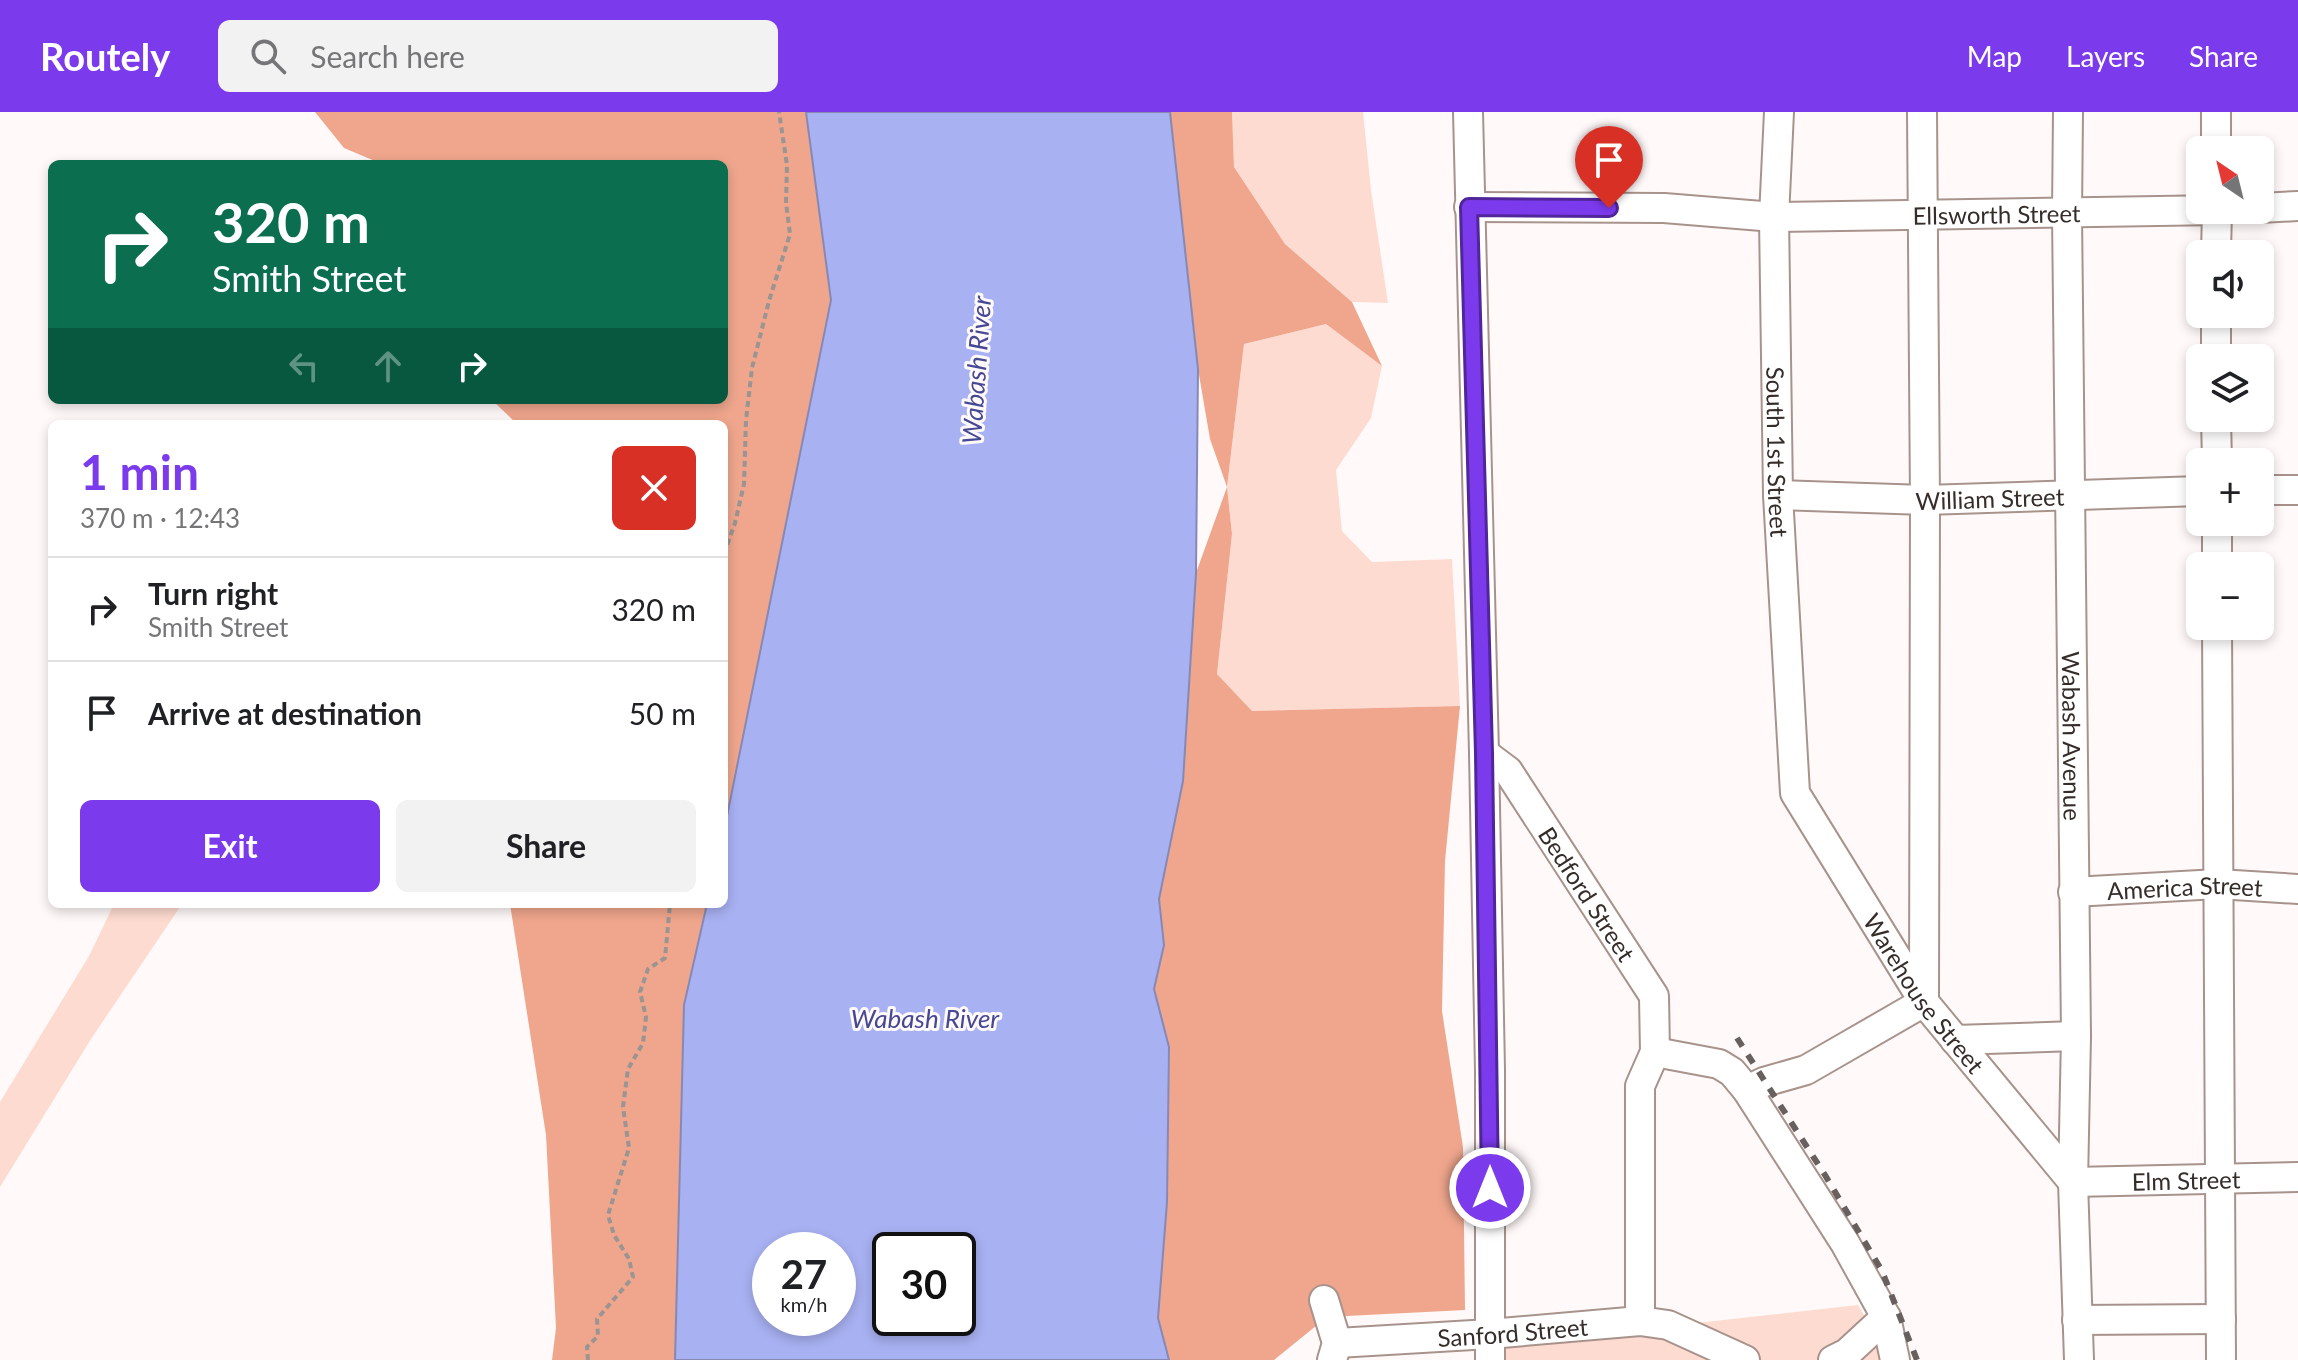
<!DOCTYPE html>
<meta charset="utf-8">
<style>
body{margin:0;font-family:Lato,sans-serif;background:#f2f2f2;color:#202124;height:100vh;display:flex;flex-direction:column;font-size:30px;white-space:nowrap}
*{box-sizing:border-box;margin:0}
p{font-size:26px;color:#757577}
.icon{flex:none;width:44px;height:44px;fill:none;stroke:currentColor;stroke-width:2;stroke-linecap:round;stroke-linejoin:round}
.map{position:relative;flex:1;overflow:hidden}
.drawer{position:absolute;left:48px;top:308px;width:680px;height:488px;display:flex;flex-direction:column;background:#fff;border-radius:12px;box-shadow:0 4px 12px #0003}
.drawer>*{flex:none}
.banner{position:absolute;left:48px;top:48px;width:680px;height:244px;border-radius:12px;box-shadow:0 4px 12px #0003;background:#0b6e4f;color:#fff;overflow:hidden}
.needle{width:52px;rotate:325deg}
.controls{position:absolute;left:2186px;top:24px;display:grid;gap:16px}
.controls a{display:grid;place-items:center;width:88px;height:88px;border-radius:12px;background:#fff;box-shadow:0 4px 12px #0003;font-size:40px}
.speed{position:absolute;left:752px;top:1120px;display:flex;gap:16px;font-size:40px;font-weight:700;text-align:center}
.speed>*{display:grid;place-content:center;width:104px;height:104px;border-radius:50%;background:#fff;box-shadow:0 4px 12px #0003;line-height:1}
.speed small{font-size:20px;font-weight:400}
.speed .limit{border:4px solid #111;border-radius:12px;background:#fff;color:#111}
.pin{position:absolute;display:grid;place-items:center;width:68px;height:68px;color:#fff;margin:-82px -34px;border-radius:50% 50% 50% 0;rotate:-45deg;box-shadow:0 0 8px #0007}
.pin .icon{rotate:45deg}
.me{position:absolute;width:88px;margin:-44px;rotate:0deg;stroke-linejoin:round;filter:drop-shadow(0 0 6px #0008)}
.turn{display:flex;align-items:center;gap:28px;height:168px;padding:0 32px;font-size:36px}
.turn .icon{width:104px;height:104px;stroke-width:2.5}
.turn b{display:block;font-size:56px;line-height:68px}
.lanes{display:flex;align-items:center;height:76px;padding:0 32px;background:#0003;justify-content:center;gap:40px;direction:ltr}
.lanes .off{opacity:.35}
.round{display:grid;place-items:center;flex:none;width:84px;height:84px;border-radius:12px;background:#f2f2f2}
.summary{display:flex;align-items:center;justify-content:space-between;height:136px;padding:0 32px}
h1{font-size:48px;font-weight:700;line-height:60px;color:#7c3aed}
.cta{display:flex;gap:16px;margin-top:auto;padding:16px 32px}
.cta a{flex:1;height:92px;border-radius:12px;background:#7c3aed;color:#fff;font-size:32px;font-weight:700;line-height:92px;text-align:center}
.cta a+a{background:#f2f2f2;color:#202124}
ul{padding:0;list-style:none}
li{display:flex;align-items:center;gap:24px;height:104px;padding:0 32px;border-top:2px solid #e0e0e0}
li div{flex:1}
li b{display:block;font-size:30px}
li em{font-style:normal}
header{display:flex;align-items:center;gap:48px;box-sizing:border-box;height:112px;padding:0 40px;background:#7c3aed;color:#fff}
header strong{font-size:38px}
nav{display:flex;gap:44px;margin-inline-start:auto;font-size:28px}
.search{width:560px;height:72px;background:#f2f2f2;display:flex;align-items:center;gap:20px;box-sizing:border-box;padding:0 28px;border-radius:12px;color:#757577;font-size:30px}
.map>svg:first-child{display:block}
.green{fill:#fedbd0}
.forest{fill:#efa68d}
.water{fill:#a8b1f2;stroke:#8689b6;stroke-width:2;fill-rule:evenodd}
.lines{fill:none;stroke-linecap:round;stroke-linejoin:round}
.minor-casing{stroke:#a8938c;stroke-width:32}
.path{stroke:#9a9492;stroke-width:4;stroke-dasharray:6 4;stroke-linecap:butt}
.minor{stroke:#fff;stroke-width:28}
.rail{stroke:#67605e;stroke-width:6;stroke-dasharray:10 10;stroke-linecap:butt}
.route-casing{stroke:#51269a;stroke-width:20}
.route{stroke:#7c3aed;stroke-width:14}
.labels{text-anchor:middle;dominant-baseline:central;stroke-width:6;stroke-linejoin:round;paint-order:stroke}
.street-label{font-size:24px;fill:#352d2a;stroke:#fffaf9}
.water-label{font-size:26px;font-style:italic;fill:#454895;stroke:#fffaf9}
</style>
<header>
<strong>Routely</strong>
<div class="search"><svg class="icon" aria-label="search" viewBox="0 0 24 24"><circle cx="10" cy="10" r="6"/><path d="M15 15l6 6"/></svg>Search here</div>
<nav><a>Map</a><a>Layers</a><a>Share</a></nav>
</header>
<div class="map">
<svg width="2298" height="1248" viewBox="0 0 2298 1248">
<rect width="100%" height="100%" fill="#fffaf9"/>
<g class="green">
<path d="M 1232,0 L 1363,0 L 1371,78 L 1388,191 L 1352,190 L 1285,132 L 1234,55 Z"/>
<path d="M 1326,212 L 1382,254 L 1371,306 L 1336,358 L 1342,419 L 1372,450 L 1452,447 L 1460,594 L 1252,599 L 1217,562 L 1232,422 L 1227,375 L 1244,232 Z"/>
<path d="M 114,792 L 182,792 L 91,927 L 0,1075 L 0,990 L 89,844 Z"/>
<path d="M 1858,1193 L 1891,1248 L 1475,1248 L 1480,1235 Z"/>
</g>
<g class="forest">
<path d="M 315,0 L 806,0 L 831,188 L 724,719 L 724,312 L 517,312 L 492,288 L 724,288 L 724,52 L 382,52 L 344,36 Z"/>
<path d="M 1170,0 L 1232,0 L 1234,55 L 1285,132 L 1352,190 L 1382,254 L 1326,212 L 1244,232 L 1227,375 L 1232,422 L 1217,562 L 1252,599 L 1460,594 L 1445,749 L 1442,899 L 1463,1035 L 1465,1198 L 1327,1205 L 1274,1248 L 1168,1248 L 1158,1206 L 1154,877 L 1164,833 L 1159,787 L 1183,669 L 1196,461 L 1227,375 L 1210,327 L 1198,257 Z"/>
<path d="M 510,792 L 707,792 L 684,893 L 675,1248 L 552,1248 L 556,1216 L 546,1023 Z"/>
</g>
<path class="water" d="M 806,0 L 1170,0 L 1198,257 L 1196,461 L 1183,669 L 1159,787 L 1164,833 L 1154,877 L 1169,935 L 1167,1090 L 1158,1206 L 1169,1248 L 675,1248 L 684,893 L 707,792 L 724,792 L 724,719 L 831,188 ZM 838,1138 L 838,1206 L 770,1206 L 770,1138 ZM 958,1138 L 958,1206 L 890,1206 L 890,1138 Z"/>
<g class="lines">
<defs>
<g id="minor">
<path d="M 1468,0 L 1484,641 L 1490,959 L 1490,1248"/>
<path id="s1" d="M 1779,0 L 1774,105 L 1778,383 L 1795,681 L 1924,890 L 2073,1070 L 2298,1065"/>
<path id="s2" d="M 2068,0 L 2067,101 L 2076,924 L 2073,1070 L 2079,1248"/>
<path d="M 2216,0 L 2216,38"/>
<path id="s3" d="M 1469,95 L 1664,96 L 1774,105 L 2221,98"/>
<path d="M 2260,96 L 2298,94"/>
<path d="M 2216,142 L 2217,98"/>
<path d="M 2216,202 L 2216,246"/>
<path d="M 2216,306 L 2217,350"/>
<path d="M 2260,378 L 2298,378"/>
<path id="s4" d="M 1778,383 L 1925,388 L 2200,379"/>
<path d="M 2217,454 L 2217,410"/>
<path d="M 2217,514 L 2221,1248"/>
<path id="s5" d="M 1484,641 L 1508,659 L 1654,884 L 1655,940 L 1640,974 L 1640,1209"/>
<path id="s6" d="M 2073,780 L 2218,772 L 2298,777"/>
<path d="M 1955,928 L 2076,924"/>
<path d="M 1655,940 L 1719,952 L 1732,960 L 1747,978 L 1764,970 L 1806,958 L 1924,890 L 1925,388 L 1922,0"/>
<path d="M 1747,978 L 1845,1131 L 1886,1205 L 1847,1241 L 1833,1248"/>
<path d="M 1324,1188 L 1337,1231 L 1332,1248"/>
<path d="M 1886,1205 L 1895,1248"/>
<path d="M 2077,1208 L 2221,1207"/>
<path id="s7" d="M 1337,1231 L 1490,1222 L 1640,1209 L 1668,1213 L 1745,1248"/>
</g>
</defs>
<use href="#minor" class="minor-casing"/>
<g class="path">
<path d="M 724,442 L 735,411 L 744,372 L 746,308 L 752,256 L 769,189 L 790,122 L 786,91 L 787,53 L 779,0"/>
<path d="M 588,1248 L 587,1235 L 598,1224 L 597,1207 L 633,1165 L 629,1147 L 614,1123 L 608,1103 L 629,1036 L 623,995 L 628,957 L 643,931 L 646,905 L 640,880 L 648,857 L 665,846 L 670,792"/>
</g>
<use href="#minor" class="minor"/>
<path class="rail" d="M 1737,926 L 1825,1063 L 1882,1159 L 1917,1248"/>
</g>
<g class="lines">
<defs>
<path id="route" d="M 1490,1076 L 1484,641 L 1469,95 L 1609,96"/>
</defs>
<use href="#route" class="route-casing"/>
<use href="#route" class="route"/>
</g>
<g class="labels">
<g class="street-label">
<text stroke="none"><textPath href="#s3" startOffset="528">Ellsworth Street</textPath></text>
<text stroke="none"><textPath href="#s1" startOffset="340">South 1st Street</textPath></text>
<text stroke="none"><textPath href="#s4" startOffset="212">William Street</textPath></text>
<text stroke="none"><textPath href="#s2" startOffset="624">Wabash Avenue</textPath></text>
<text stroke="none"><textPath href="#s6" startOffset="112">America Street</textPath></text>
<text stroke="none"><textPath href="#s5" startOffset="176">Bedford Street</textPath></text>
<text stroke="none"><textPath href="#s1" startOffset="920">Warehouse Street</textPath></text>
<text stroke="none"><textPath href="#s1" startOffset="1274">Elm Street</textPath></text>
<text stroke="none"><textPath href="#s7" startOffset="176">Sanford Street</textPath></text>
</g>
<g class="water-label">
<text transform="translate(976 258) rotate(-86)">Wabash River</text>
<text x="925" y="906">Wabash River</text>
</g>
</g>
</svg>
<div class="controls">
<a><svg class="needle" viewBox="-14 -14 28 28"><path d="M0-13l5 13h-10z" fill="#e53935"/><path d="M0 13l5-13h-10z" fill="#757577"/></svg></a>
<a><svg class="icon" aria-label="sound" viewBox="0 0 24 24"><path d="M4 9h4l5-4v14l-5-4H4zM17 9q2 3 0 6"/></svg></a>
<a><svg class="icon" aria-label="layers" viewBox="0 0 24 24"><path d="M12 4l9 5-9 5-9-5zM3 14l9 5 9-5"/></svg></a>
<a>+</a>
<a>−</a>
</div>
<div class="speed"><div>27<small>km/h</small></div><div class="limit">30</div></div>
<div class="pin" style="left:1609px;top:96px;background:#d93025"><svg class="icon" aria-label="arrive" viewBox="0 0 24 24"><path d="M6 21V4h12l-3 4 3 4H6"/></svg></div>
<svg class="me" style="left:1490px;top:1076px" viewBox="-20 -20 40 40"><circle r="17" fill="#7c3aed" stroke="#fff" stroke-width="3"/><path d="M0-11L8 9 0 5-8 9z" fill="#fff"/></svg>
<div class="banner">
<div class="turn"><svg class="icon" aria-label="right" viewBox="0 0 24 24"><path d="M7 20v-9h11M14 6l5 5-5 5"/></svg><div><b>320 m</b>Smith Street</div></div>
<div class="lanes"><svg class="icon off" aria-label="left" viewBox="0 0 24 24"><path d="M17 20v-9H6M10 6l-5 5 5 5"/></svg><svg class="icon off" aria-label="ahead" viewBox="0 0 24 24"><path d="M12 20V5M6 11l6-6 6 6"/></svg><svg class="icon" aria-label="right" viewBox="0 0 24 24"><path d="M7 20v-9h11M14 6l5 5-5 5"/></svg></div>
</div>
<section class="drawer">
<div class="summary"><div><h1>1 min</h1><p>370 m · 12:43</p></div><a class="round" style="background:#d93025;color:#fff"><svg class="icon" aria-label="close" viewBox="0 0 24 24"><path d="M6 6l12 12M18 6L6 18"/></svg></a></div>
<ul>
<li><svg class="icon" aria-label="right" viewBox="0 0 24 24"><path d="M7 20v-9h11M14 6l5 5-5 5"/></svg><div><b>Turn right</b><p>Smith Street</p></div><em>320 m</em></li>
<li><svg class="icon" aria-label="arrive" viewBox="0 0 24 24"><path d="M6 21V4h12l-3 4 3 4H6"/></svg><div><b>Arrive at destination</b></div><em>50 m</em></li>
</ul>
<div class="cta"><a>Exit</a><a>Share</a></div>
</section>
</div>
